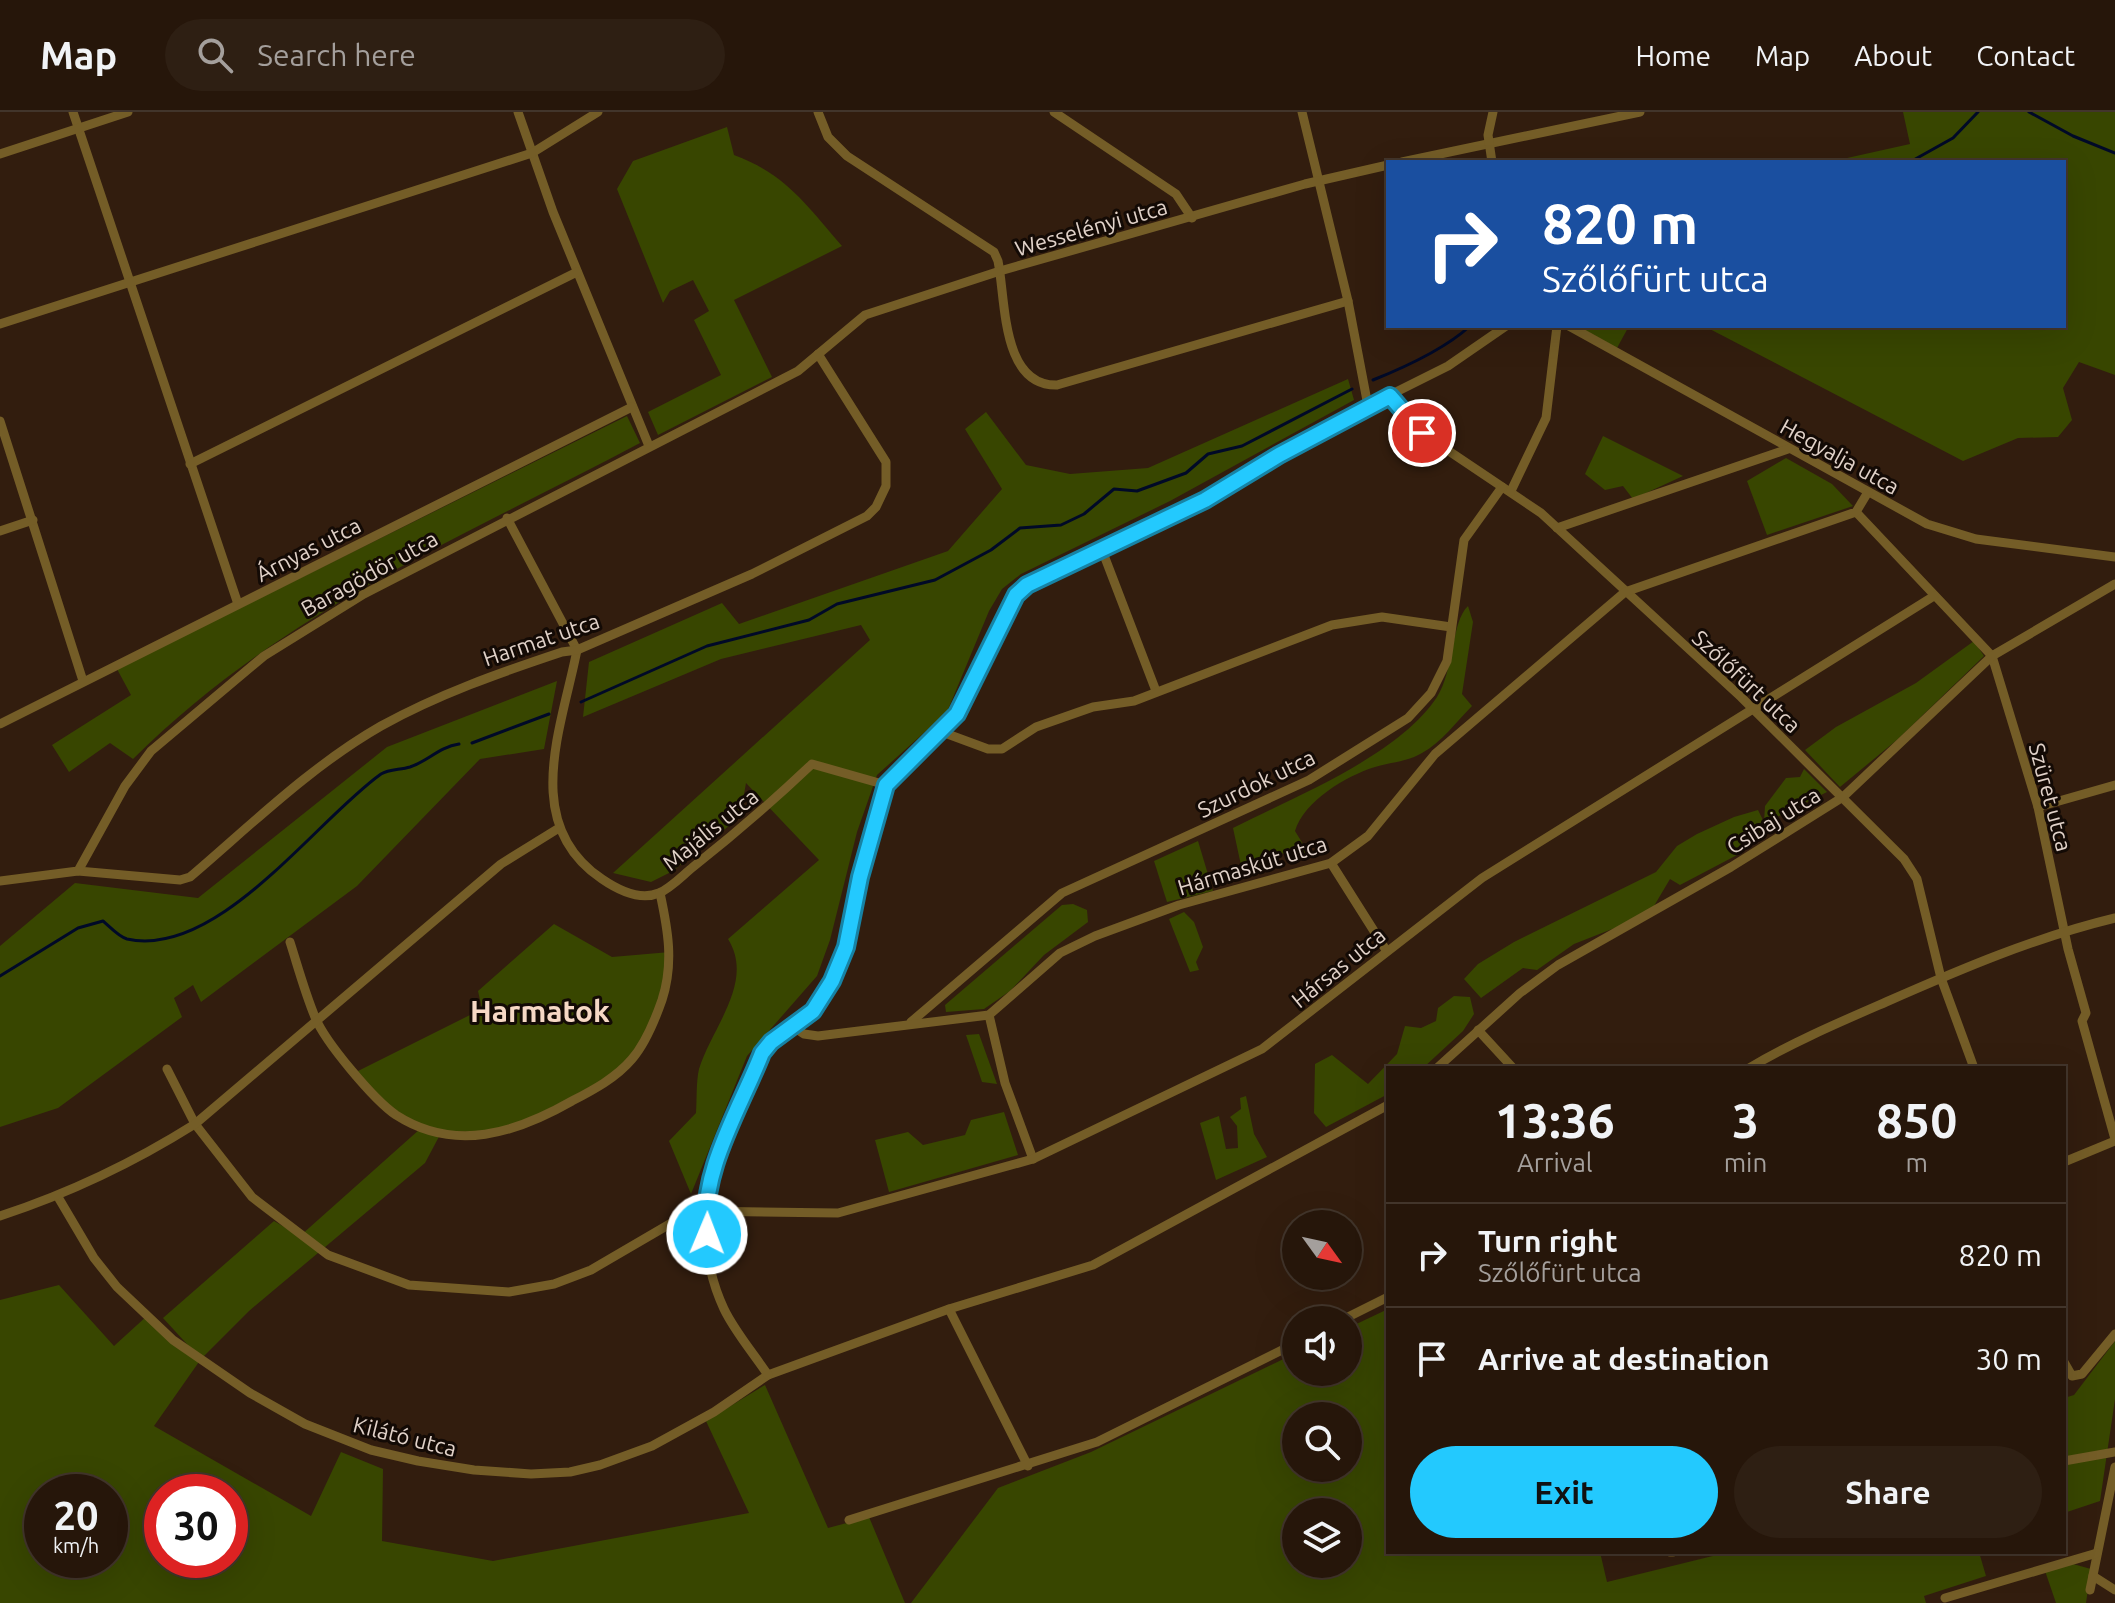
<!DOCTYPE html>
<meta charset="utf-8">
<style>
body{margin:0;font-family:Ubuntu,sans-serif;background:#2e1f13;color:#f1f3f6;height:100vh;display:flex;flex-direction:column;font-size:30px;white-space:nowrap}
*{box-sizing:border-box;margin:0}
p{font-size:26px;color:#a49f9c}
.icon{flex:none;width:44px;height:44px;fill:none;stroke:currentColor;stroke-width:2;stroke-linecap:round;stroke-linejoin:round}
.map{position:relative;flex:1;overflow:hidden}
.drawer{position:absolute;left:1386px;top:954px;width:680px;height:488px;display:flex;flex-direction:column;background:#26160a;border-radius:0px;box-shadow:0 8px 32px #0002,0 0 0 2px #42352b}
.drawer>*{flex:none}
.top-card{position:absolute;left:1386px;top:48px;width:680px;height:168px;border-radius:0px;box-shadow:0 8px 32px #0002,0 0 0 2px #42352b;background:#1a4fa0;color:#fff;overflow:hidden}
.needle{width:52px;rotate:123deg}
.tools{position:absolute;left:1282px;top:1098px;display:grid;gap:16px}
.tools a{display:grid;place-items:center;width:80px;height:80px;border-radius:50%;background:#26160a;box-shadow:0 8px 32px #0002,0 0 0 2px #42352b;font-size:40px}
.speed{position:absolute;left:24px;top:1362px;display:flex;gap:16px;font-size:40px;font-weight:700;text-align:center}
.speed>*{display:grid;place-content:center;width:104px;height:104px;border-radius:50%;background:#26160a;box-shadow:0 8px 32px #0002,0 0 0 2px #42352b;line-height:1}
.speed small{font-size:20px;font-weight:400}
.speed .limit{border:12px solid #d22;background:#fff;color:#111}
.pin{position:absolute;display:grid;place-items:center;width:68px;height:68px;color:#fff;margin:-34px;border:4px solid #fff;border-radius:50%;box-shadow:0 2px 8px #0007}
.me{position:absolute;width:88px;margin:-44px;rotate:1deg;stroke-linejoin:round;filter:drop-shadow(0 0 6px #0008)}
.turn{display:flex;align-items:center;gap:28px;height:168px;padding:0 24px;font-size:36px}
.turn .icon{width:104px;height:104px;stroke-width:2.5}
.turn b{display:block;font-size:56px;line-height:68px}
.eta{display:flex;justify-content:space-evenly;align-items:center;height:136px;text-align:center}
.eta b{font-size:48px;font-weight:700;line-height:56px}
.cta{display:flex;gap:16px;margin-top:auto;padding:16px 24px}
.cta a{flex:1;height:92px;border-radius:48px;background:#23c9fe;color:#111;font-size:32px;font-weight:700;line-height:92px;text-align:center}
.cta a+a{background:#2e1f13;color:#f1f3f6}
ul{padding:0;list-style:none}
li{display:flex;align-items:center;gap:24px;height:104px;padding:0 24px;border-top:2px solid #42352b}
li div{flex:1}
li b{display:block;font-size:30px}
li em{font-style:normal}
header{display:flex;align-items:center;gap:48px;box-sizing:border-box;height:112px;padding:0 40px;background:#26160a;border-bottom:2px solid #42352b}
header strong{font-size:38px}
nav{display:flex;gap:44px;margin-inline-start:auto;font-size:28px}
.search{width:560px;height:72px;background:#2e1f13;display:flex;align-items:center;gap:20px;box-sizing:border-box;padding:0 28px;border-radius:44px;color:#a49f9c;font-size:30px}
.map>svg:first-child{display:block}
.green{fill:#384600;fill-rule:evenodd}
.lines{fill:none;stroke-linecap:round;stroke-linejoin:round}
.stream{stroke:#000927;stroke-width:3}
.street{stroke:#745d27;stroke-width:9}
.route-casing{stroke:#1783a5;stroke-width:20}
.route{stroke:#23c9fe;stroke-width:14}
.labels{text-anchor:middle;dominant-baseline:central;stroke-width:6;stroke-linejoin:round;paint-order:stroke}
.street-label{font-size:22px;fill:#e1d2c9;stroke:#130a05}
.district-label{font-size:30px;font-weight:bold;fill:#f6d8c5;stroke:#130a05}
</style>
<header>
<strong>Map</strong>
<div class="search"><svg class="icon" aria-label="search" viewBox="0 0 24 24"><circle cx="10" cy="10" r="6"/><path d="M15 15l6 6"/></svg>Search here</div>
<nav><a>Home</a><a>Map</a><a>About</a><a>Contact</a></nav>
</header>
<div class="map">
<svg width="2115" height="1491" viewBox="0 0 2115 1491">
<rect width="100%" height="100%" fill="#321d0e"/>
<g class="green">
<path d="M 1903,0 L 2115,0 L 2115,263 L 2079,250 L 2063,276 L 2072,308 L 2058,325 L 2018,326 L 1963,349 L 1704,214 L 2064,214 L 2064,50 L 1829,50 L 1910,32 Z"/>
<path d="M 727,15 L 734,43 C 786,62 807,94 842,134 L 734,188 L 772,265 L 658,323 L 648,300 L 721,263 L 694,208 L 709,199 L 693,168 L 670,179 L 663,191 L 617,77 L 633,49 Z"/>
<path d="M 1577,214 L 1629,214 L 1617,236 Z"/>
<path d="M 1348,267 L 1354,288 L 1170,389 L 1021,462 L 1002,477 L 989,499 L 947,600 L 877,663 L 857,720 L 830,828 L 817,864 L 747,944 L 691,1082 L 669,1029 L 696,1001 C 697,987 696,970 699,957 C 712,915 755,870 728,827 L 819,748 L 746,671 L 740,705 L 673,759 L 651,770 L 613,761 L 870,528 L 861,513 L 721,547 L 583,605 L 589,550 L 722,491 L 739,512 L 948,439 L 1002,377 L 965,317 L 986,300 L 1026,353 L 1070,362 L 1148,356 Z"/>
<path d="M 627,304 L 640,331 C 459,427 281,500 133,647 L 110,631 L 69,660 L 52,633 L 131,583 L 117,557 Z"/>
<path d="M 1603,324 L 1683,364 L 1633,387 L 1623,374 L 1605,378 L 1585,362 Z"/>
<path d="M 1786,346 L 1832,372 L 1853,394 L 1767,423 L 1747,369 Z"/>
<path d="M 1468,494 L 1473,510 L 1462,582 L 1472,594 C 1457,609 1441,631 1422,641 C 1407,650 1391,650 1375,655 C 1346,664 1304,689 1295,719 L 1311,745 L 1294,748 L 1282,741 L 1266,756 L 1251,762 L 1242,758 L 1233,716 C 1296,684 1398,644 1437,585 C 1454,559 1451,510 1468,494 Z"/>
<path d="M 1974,529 L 1984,544 L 1898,627 L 1840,675 L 1805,638 L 1836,615 L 1916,571 Z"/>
<path d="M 557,569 L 544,637 L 480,647 L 357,774 L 201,890 L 193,873 L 174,886 L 182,905 L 58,996 L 0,1015 L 0,834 L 75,771 L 198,786 L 387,635 Z"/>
<path d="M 1804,657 L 1827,680 L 1773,707 L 1765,724 L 1750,724 L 1739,742 L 1680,773 L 1670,767 L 1654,794 L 1625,812 L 1574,832 L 1537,858 L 1523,856 L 1481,886 L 1464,867 L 1478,852 L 1514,830 L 1656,760 L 1677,734 L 1697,722 L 1734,705 L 1758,698 L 1764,710 L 1765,694 L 1786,666 L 1800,665 Z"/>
<path d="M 1198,729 L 1213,779 L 1167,790 L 1154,749 Z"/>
<path d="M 1073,792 L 1087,798 L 1088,810 L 1044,843 L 1010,879 L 984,897 L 946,900 L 945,893 L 1062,793 Z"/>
<path d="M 1184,800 L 1194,810 L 1203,835 L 1196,850 L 1199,858 L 1190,860 L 1169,807 Z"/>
<path d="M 554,812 L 612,845 L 670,840 L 658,898 L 639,935 L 619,959 L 505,1021 L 442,1019 L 425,1051 L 249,1199 L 201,1247 L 154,1314 L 311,1404 L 341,1340 L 383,1357 L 382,1429 L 493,1449 L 749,1401 L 706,1309 L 765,1273 L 828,1416 L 869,1405 L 905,1491 L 0,1491 L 0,1188 L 59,1173 L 114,1234 L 148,1203 L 197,1243 L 163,1206 L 274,1109 L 300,1124 L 420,1017 L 379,989 L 354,961 L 482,897 L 478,879 ZM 42,1380 L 110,1380 L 110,1448 L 42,1448 ZM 162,1380 L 230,1380 L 230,1448 L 162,1448 Z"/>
<path d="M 1454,884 L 1470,885 L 1474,902 L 1463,919 L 1423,956 L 1388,956 L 1388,982 L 1326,1015 L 1314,1001 L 1315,952 L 1332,943 L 1368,972 L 1397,942 L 1405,914 L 1421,916 L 1436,909 L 1438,896 Z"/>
<path d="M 979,922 L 997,972 L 982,970 L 966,923 Z"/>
<path d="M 1246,984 L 1254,1022 L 1267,1045 L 1216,1068 L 1200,1011 L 1219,1004 L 1226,1037 L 1238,1036 L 1237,1014 L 1230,1005 L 1241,997 L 1240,986 Z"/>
<path d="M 1004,1000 L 1018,1043 L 889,1080 L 875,1028 L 908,1020 L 923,1033 L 965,1023 L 971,1008 Z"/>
<path d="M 1388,1197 L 1388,1440 L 1600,1440 L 1607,1470 L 1729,1440 L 1979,1440 L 1986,1464 L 1924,1484 L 1926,1491 L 911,1491 L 998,1376 L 1091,1340 L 1296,1241 L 1296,1260 L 1348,1260 L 1348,1216 ZM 1296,1304 L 1348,1304 L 1348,1356 L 1296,1356 ZM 1296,1400 L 1348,1400 L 1348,1452 L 1296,1452 Z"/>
<path d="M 2115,1229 L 2115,1287 L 2100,1389 L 2064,1401 L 2064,1286 L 2074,1283 Z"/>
<path d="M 2073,1452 L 2091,1457 L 2086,1491 L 2056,1491 L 2045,1459 Z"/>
</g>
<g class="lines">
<g class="stream">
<path d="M 2029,0 L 2073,24 L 2115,41"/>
<path d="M 1910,50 L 1953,26 L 1978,0"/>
<path d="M 1373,268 C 1403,256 1446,236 1470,214"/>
<path d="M 581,590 L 707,534 L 809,508 L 837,492 L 935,468 L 991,438 L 1020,416 L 1061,413 L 1084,402 L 1114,377 L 1137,379 L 1186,361 L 1208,342 L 1242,334 L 1352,277"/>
<path d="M 472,631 L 549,602"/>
<path d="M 0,864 L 78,816 L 103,809 C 110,815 119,825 127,827 C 218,847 316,708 381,662 C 389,657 400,658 410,655 C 428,649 439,635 459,632"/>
</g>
<g class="street">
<path d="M 73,0 L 238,492"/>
<path d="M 518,0 L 553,100 L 649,334"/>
<path d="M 818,0 L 828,25 L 847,44 L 994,140 L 998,149 C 1006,188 1001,274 1057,273 L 1348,189"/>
<path d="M 1054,0 L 1176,82 L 1192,106"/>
<path d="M 1302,0 L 1348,189 L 1368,294"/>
<path d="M 0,42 L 128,0"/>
<path d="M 1402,50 L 1640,0"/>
<path d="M 1492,50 L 1488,23 L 1493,0"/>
<path d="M 0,212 L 532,41 L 598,0"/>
<path d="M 1569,214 L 1927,412 L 1976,427 L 2115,445"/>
<path d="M 1390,284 L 1422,321 L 1541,401 L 1741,585 L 1904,747 L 1917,767 L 1941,866 L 1974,956"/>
<path d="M 0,309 L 83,569"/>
<path d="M 190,352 L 577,160"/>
<path d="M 1511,379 L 1546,306 L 1557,214"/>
<path d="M 1856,400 L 1992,544 L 2038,695 L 2068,837 L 2086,901 L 2082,909 L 2115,1027"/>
<path d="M 507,406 L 577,538"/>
<path d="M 1557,416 L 1788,337"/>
<path d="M 0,419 L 33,408"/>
<path d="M 1102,438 L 1156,579"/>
<path d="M 577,538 C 562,615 520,712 602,767 C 618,778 640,789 659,781 C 671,776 683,763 693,755 C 735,722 774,688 812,652 L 886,673"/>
<path d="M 0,612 L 632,295"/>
<path d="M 942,620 L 988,637 L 1002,637 L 1036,615 L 1093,595 L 1134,589 L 1332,513 L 1382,505 L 1451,515"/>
<path d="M 2038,695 L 2115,673"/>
<path d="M 1331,751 L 1386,838"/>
<path d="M 78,759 L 180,768 L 190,765 C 251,713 311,654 381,614 C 439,582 499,561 562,540 L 577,538 L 752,462 L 867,404 L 876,395 L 886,374 L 886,350 L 818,242"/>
<path d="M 0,769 L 78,759 L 125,674 L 151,639 L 264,544 L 364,482 L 798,259 L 865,203 L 1000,159 L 1305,72 L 1388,53"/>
<path d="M 290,830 C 298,855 305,881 315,905 C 325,930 374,988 396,1003 C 455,1041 516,1021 572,989 C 593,978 616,966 632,947 C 645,932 655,908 662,888 C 674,851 668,818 660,781"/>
<path d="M 989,903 L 1005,971 L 1033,1047"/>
<path d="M 911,910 L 1062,781 L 1309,668 L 1408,606 L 1431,581 L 1447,549 L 1464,428 L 1502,375"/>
<path d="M 792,914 L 804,922 L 818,924 L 989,903 L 1060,841 L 1095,824 L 1179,793 L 1331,751 L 1368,724 L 1435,642 L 1625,480 L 1856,400 L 1868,380"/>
<path d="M 1478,918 L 1513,956"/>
<path d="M 1437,956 L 1520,881 L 1558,853 L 1731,755 L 1843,685 L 1992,544 L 2115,472"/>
<path d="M 1749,956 C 1793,930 1840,910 1886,890 C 1961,857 2036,825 2115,806"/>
<path d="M 167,957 L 195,1012 L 252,1085 L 328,1143 L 409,1173 L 509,1180 L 554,1172 L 591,1158 L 692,1099 L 838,1101 L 1033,1047 L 1262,937 L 1482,766 L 1934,484"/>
<path d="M 2064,1050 L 2115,1029"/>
<path d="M 58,1085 L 94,1146 L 117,1175 L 173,1228 L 250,1281 L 305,1312 L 371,1338 L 418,1349 L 474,1358 L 531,1362 L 570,1360 L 600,1353 L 652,1334 L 714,1300 L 768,1263 L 949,1197 L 1093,1153 L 1388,993"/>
<path d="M 0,1104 C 70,1081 133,1051 195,1012 L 501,752 L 559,716"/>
<path d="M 949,1197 L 1028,1354"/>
<path d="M 1342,1208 L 1388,1185"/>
<path d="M 2064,1250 L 2072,1264 L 2082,1262 L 2115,1222"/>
<path d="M 768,1263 C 754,1242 735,1220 724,1197 C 680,1102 726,1029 762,941 L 771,930 L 813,899 L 832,869 L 846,835 L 860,765 L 886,673 L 957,602 L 1016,483 L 1027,473 L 1205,388 L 1368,294 L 1448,254 L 1506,214"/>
<path d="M 2064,1349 L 2115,1340"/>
<path d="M 849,1408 L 1097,1330 L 1296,1231"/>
<path d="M 1670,1440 L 1673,1440"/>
<path d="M 2093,1464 L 2115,1478"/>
<path d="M 2090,1478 L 2115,1355"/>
<path d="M 1945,1486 L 2097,1441"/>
</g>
</g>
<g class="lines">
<defs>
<path id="route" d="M 707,1122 C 699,1061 740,997 762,941 L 771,930 L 813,899 L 832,869 L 846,835 L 860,765 L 886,673 L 957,602 L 1016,483 L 1027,473 L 1205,388 L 1279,343 L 1390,284 L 1422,321"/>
</defs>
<use href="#route" class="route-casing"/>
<use href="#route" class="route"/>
</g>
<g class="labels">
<g class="street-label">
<text transform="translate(1091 115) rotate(-16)">Wesselényi utca</text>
<text transform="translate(1840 344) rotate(29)">Hegyalja utca</text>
<text transform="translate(308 437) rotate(-27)">Árnyas utca</text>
<text transform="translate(369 461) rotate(-29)">Baragödör utca</text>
<text transform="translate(541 527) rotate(-19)">Harmat utca</text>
<text transform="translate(1747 569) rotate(43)">Szőlőfürt utca</text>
<text transform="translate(1256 671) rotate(-26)">Szurdok utca</text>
<text transform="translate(2051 685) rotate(75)">Szüret utca</text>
<text transform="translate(1773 708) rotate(-32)">Csibaj utca</text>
<text transform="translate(710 717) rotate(-39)">Majális utca</text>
<text transform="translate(1252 753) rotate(-17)">Hármaskút utca</text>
<text transform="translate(1338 855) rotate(-39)">Hársas utca</text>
<text transform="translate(405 1324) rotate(14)">Kilátó utca</text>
</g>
<g class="district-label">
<text x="540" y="899">Harmatok</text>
</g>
</g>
</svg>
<div class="tools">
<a><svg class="needle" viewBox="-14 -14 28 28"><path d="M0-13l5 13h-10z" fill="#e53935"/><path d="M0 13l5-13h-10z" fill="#a49f9c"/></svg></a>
<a><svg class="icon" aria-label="sound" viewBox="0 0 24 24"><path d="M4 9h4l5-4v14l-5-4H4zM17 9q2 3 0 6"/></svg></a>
<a><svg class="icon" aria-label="search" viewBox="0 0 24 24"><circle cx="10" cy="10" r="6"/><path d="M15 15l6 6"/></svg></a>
<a><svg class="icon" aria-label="layers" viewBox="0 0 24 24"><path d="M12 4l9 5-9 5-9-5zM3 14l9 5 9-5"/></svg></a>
</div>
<div class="speed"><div>20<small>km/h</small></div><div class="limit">30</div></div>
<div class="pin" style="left:1422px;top:321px;background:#d93025"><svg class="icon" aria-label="arrive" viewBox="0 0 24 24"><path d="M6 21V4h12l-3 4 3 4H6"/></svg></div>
<svg class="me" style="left:707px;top:1122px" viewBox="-20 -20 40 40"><circle r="17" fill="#23c9fe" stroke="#fff" stroke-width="3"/><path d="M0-11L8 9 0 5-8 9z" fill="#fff"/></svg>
<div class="top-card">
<div class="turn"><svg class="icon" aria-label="right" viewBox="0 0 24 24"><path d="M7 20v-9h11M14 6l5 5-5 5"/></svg><div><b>820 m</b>Szőlőfürt utca</div></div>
</div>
<section class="drawer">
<div class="eta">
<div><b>13:36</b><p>Arrival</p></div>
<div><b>3</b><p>min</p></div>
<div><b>850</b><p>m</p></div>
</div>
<ul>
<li><svg class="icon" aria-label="right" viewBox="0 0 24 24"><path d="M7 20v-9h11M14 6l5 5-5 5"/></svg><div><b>Turn right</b><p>Szőlőfürt utca</p></div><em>820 m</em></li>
<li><svg class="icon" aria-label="arrive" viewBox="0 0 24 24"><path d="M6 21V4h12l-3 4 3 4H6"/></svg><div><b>Arrive at destination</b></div><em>30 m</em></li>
</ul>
<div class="cta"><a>Exit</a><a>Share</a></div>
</section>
</div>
